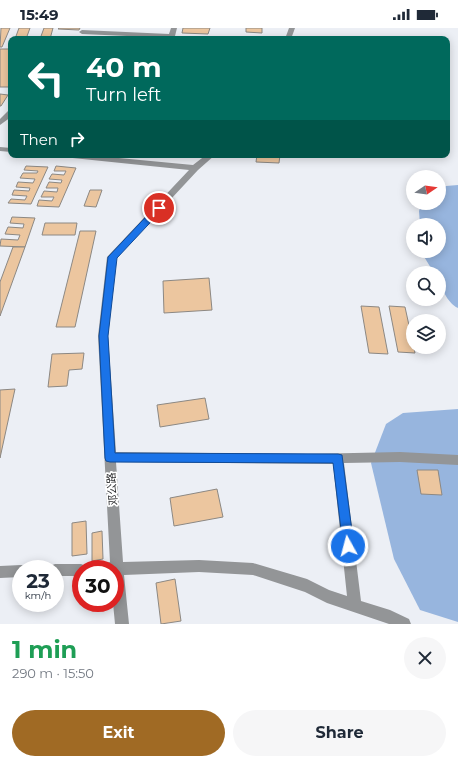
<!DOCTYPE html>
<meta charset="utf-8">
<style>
body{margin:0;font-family:Montserrat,"Noto Sans SC",sans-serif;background:#f6f6f7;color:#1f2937;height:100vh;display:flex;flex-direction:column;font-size:15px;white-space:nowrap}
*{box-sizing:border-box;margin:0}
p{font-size:13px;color:#747a83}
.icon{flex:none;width:22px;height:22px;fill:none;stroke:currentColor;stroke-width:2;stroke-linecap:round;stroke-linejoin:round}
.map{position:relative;height:596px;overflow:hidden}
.sheet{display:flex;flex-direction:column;background:#fff;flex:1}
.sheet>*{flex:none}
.banner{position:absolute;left:8px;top:8px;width:442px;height:122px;border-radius:8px;box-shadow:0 2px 10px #0003;background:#00695c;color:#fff;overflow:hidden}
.needle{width:26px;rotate:77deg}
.buttons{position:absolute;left:406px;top:142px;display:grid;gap:8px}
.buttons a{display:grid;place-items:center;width:40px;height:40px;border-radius:50%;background:#fff;box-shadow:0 2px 10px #0003;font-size:20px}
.speed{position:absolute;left:12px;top:532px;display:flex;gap:8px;font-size:20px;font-weight:700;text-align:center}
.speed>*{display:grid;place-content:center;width:52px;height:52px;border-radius:50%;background:#fff;box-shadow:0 2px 10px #0003;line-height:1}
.speed small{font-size:10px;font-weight:400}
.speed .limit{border:6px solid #d22;background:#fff;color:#111}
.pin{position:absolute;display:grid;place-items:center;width:34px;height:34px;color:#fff;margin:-17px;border:2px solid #fff;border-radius:50%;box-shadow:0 1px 4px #0007}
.me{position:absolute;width:44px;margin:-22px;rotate:353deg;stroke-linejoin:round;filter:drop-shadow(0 0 3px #0008)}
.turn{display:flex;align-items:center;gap:14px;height:84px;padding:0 12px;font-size:18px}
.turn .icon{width:52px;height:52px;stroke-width:2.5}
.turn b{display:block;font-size:28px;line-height:34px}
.then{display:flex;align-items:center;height:38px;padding:0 12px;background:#0003;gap:8px;font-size:15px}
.round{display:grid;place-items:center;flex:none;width:42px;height:42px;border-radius:21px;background:#f6f6f7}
.head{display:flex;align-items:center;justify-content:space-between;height:68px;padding:0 12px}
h1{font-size:24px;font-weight:700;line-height:30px;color:#1e9e55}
.cta{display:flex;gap:8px;margin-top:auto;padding:8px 12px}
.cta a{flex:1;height:46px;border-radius:24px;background:#a06a24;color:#fff;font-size:16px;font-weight:700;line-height:46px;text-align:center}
.cta a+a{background:#f6f6f7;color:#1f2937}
.status{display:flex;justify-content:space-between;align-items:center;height:28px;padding:0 20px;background:#fff;direction:ltr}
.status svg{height:11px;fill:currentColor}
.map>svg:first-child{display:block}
.forest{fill:#97b5de}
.building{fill:#ecc69f;stroke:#8c8883}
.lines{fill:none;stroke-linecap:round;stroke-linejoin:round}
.minor{fill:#939597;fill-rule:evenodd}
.route{fill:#1a73e8;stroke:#114b97}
.labels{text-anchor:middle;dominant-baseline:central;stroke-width:3.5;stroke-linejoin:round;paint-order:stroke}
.street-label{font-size:11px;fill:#2d2e30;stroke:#fff}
</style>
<div class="status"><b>15:49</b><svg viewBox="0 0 49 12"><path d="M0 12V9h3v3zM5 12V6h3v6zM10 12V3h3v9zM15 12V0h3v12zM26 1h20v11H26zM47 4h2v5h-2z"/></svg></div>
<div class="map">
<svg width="458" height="596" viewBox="0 0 458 596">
<rect width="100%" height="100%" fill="#eceff5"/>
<g class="forest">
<path d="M 458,157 L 458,280 C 447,275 439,257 439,245 L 434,245 L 423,227 L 423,223 L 439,223 L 439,197 L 420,197 L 419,183 L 422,175 L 439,175 L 439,162 L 446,158 Z"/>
<path d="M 458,381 L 458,594 L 420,582 L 394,531 L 371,435 L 386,396 L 403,385 Z"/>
</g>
<g class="building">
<path d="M 1,0 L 10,0 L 2,19 L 0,19 Z"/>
<path d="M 19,0 L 30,0 L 26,11 L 15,11 Z"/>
<path d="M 44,0 L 53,0 L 50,11 L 40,11 Z"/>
<path d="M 59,0 L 80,0 L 79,2 L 58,1 Z"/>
<path d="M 183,0 L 210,0 L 208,6 L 182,5 Z"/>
<path d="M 246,0 L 262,0 L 262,5 L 246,4 Z"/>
<path d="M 126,8 L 150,9 L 149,11 L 124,11 Z"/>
<rect x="0" y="21" width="11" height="38"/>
<path d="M 0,66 L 8,67 L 1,78 L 0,78 Z"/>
<path d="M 257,127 L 280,127 L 279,135 L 256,134 Z"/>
<path d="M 26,138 L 48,139 L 31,176 L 8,175 L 11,171 L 25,172 L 27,168 L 12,167 L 14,162 L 29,163 L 30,160 L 16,159 L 18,154 L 33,155 L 35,151 L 20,150 L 23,145 L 37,145 L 38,143 L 24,142 Z"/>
<path d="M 56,138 L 76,140 L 59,179 L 37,178 L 39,172 L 52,173 L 54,169 L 41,169 L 44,163 L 57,164 L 58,160 L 46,160 L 49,154 L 61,155 L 62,152 L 49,151 L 52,146 L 64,147 L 66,143 L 54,143 Z"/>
<path d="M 90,162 L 102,162 L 96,179 L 84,178 Z"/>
<path d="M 12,189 L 35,190 L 25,219 L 0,218 L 1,211 L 18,212 L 20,207 L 5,206 L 8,199 L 23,200 L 24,196 L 10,195 Z"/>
<path d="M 45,195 L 77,195 L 75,207 L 42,207 Z"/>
<path d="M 80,203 L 96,203 L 75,299 L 56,299 Z"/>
<path d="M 13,219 L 25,219 L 0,288 L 0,254 Z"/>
<path d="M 209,250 L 212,282 L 164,285 L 163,253 Z"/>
<path d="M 361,278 L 379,279 L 388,326 L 369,325 Z"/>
<path d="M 389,278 L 405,279 L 415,325 L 398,324 Z"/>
<path d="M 84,325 L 82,341 L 69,342 L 67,358 L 48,359 L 52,326 Z"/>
<path d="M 15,361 L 0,430 L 0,362 Z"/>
<path d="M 205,370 L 209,391 L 160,399 L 157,377 Z"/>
<path d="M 417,442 L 438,442 L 442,467 L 421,466 Z"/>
<path d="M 217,461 L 223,489 L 174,498 L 170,470 Z"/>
<path d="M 86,493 L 87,526 L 72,528 L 72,495 Z"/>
<path d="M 102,503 L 103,531 L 92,533 L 92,505 Z"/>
<path d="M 175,551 L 181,593 L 161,596 L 156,555 Z"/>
</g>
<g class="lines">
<g class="minor">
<path d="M 171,0 L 177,0 L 175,8 L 172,10 L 82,6 L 79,4 L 82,2 L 169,6 Z"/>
<path d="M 289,0 L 295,0 L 291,11 L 285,11 Z"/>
<path d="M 8,83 L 11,83 L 11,89 L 0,97 L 0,91 Z"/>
<path d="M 0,119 L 11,120 L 11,124 L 0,123 Z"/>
<path d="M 59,127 L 87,127 L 193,137 L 206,127 L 215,127 L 198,142 L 116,230 L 108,308 L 116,424 L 308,426 L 400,424 L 458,427 L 458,437 L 400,434 L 344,435 L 361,573 L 390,582 L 409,591 L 411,596 L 389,596 L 327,575 L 305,564 L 253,547 L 199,544 L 124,547 L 129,596 L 115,596 L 113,575 L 115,575 L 115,541 L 94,541 L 96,537 L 110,534 L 98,308 L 107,229 L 189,142 L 63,129 ZM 116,434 L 333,436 L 347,568 L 329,562 L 307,551 L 253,535 L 199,532 L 123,534 Z"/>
<path d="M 55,536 L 81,536 L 86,538 L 87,541 L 81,541 L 81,548 L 55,548 L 55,541 L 49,541 L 50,538 Z"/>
<path d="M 21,537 L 26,538 L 27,541 L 21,541 L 21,549 L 0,550 L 0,538 Z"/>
</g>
</g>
<path class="route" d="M 159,177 L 162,178 L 162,182 L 117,230 L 108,308 L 115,425 L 338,426 L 342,427 L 354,518 L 353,522 L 348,524 L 344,522 L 343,518 L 333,435 L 110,434 L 106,433 L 105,430 L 99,308 L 108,229 L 156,178 Z"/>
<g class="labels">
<g class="street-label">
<text transform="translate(112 461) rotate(-94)">邓公路</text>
</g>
</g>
</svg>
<div class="buttons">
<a><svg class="needle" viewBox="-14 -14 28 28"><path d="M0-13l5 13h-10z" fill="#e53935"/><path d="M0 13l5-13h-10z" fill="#747a83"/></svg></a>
<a><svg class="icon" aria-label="sound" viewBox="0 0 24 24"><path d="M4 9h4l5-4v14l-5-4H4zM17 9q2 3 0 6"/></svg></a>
<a><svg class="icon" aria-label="search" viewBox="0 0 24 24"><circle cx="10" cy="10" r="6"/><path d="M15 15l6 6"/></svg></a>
<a><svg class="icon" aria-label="layers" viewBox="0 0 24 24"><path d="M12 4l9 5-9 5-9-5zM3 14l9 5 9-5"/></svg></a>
</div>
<div class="speed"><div>23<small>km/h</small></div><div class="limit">30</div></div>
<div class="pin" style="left:159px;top:180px;background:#d93025"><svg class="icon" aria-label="arrive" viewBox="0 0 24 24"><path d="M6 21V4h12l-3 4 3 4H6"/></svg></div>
<svg class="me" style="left:348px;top:518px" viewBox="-20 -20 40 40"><circle r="17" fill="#1a73e8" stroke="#fff" stroke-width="3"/><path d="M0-11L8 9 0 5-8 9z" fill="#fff"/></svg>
<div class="banner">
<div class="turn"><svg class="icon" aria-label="left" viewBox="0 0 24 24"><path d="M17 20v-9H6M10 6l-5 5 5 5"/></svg><div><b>40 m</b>Turn left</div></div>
<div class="then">Then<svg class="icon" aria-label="right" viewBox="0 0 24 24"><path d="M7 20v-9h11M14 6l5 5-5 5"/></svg></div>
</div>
</div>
<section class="sheet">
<div class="head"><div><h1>1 min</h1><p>290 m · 15:50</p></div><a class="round"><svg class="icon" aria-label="close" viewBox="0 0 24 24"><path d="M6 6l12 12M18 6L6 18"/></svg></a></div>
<div class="cta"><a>Exit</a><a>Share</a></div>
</section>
